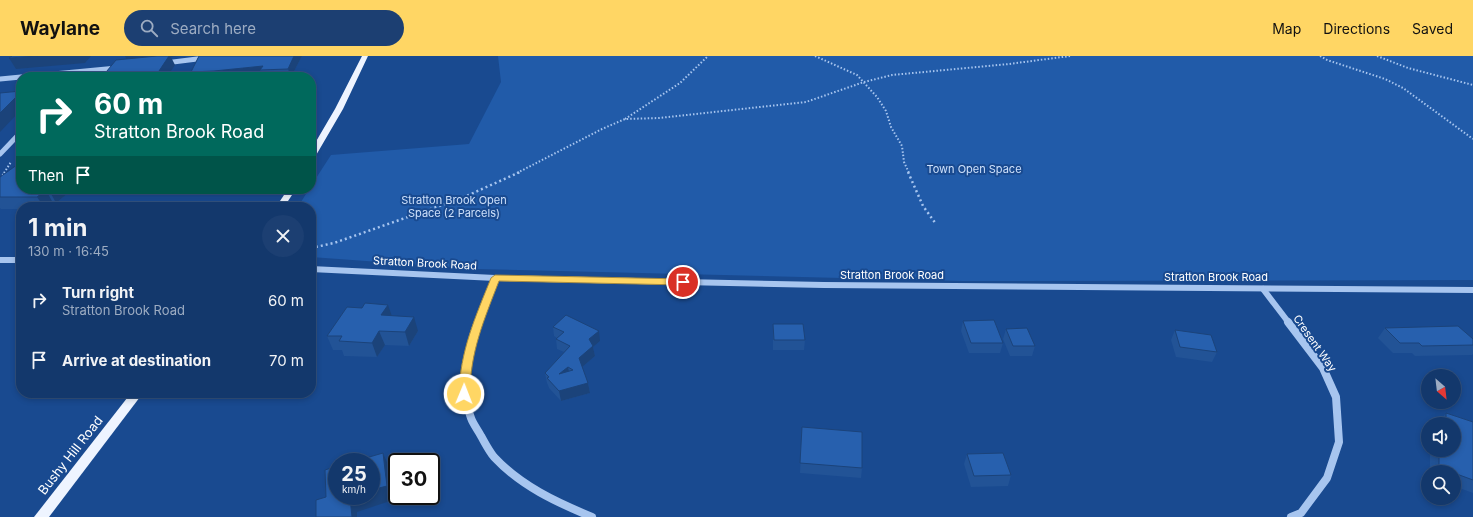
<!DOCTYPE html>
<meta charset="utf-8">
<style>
body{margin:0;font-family:Inter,sans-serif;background:#1c3f72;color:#f1f3f6;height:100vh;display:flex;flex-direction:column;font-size:15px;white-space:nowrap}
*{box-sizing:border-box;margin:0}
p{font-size:13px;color:#9dacc2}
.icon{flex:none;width:22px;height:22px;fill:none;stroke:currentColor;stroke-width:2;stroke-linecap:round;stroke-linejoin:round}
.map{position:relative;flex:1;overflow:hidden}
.sheet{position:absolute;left:16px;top:146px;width:300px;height:196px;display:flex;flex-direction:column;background:#13386c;border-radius:16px;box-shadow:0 2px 6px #0003,0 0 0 1px #32527f}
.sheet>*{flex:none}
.top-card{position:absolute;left:16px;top:16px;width:300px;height:122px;border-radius:16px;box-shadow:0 2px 6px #0003,0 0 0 1px #32527f;background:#00695c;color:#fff;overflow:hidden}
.needle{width:26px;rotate:152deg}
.tools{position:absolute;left:1421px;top:313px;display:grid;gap:8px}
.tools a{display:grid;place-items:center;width:40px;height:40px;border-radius:50%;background:#13386c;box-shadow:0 2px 6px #0003,0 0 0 1px #32527f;font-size:20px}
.speed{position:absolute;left:328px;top:397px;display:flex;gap:8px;font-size:20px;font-weight:700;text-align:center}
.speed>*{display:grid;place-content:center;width:52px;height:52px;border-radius:50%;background:#13386c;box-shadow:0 2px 6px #0003,0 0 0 1px #32527f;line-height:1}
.speed small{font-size:10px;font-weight:400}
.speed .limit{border:2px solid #111;border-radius:6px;background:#fff;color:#111}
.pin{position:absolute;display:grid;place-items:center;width:34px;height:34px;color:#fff;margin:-17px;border:2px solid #fff;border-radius:50%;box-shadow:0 1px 4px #0007}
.me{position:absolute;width:44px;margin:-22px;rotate:1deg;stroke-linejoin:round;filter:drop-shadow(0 0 3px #0008)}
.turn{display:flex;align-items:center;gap:14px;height:84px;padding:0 12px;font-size:18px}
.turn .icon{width:52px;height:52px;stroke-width:2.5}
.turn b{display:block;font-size:28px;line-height:34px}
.then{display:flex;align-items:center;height:38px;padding:0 12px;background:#0003;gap:8px;font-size:15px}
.round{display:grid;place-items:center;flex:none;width:42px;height:42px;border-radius:21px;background:#1c3f72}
.headline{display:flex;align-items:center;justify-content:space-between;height:68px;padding:0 12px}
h1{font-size:24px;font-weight:700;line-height:30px}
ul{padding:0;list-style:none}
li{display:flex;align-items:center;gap:12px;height:60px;padding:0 12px}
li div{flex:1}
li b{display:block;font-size:15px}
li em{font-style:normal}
header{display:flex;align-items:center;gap:24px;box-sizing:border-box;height:56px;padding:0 20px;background:#ffd664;color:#111}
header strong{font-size:19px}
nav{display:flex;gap:22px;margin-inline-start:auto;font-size:14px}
.search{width:280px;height:36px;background:#1c3f72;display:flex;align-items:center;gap:10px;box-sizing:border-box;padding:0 14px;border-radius:22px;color:#9dacc2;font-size:15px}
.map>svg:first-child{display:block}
.green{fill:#215ba9}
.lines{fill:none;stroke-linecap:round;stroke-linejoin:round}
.path-far1{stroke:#a7c5ef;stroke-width:2;stroke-dasharray:1.5 2;stroke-linecap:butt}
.path{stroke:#a7c5ef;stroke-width:2.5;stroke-dasharray:2 3;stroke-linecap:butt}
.minor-far2{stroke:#a7c5ef;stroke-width:5}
.minor-far1{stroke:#a7c5ef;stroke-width:6}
.minor{stroke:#a7c5ef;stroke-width:8}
.major{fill:#eef4ff;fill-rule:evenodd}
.wall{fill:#225396}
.shaded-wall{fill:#1b437a}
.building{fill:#2760ae;stroke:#1b437a;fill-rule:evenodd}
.route{fill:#ffd664;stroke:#a68b41}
.labels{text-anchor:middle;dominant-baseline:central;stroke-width:4;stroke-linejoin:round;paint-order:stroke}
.park-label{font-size:11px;fill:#cde0fb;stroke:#194a90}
.street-label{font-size:11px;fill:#fff;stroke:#194a90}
.near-street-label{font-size:13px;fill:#fff;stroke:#194a90}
</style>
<header>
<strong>Waylane</strong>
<div class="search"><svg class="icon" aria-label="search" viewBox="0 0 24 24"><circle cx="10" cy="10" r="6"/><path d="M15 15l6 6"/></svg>Search here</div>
<nav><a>Map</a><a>Directions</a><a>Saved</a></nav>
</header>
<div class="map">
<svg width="1473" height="461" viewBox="0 0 1473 461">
<rect width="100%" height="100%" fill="#194a90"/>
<path class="green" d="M 498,0 L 1473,0 L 1473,224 L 962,225 L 476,213 L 311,201 L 311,151 L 298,151 L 309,133 L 311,133 L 311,130 L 331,99 L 469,88 L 501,26 Z"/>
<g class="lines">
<g class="path-far1">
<path d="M 815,0 L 857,19 L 877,41 L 886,55 L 891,71 L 902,90 L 904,106 L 909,117"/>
<path d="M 1320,0 L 1327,4 L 1385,23 L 1403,32 L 1473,83"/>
<path d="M 1377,0 L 1408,12 L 1473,29"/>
<path d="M 625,63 L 680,27 L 708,0"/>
<path d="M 4,117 L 11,106"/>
<path d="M 517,117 L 602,73 L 625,63 L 659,62 L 806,46 L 864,26 L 892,19 L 1009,8 L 1070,0"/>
</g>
<g class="path">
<path d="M 908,116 L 923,150 L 936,168"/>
<path d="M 0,124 L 5,116"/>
<path d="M 311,192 L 334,187 L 462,142 L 520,116"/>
</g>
<g class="minor-far2">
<path d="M 165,7 L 221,0"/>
<path d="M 22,21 L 117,12"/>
<path d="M 0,23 L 21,21"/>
<path d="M 0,98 L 21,76"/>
</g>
<g class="minor-far1">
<path d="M 0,204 L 21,204"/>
<path d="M 311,213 L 495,222 L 824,229 L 1473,234"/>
<path d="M 1263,233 L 1289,267"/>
<path d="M 478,267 L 495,222"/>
</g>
<g class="minor">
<path d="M 478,266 C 467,296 459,331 471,362 C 473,368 478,374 481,380 C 485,387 489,395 494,401 C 521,430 556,446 592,461"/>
<path d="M 1288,266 L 1323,312 L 1336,341 L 1339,386 L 1327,422 L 1301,457 L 1291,461"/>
</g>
<g class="major">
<path d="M 362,0 L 368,0 L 343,53 L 315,101 L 311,103 L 311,94 L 335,53 Z"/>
<path d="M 288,133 L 296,133 L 284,151 L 276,151 Z"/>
<path d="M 131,337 L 143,337 L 49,461 L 34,461 Z"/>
</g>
</g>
<g class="wall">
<path d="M 199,0 L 302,0 L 291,21 L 263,21 L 262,19 L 249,21 L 193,21 L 191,16 Z"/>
<path d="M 0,121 L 73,133 L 56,147 L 53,147 L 48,151 L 21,151 L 21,153 L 1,153 L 0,152 Z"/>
<path d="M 392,260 L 418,275 L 409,290 L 385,289 L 377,301 L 344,300 L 342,294 L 333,294 L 327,280 Z"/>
<path d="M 963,265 L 1003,287 L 1000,297 L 969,297 L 961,275 Z"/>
<path d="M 773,268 L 805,284 L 804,294 L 773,294 Z"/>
<path d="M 553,271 L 600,285 L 593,291 L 595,300 L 582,311 L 588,327 L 590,337 L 561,345 L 549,332 L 548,329 L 547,327 L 545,317 L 564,296 L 557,293 L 556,283 L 557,282 L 554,280 Z"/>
<path d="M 1385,272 L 1473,283 L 1473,298 L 1472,299 L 1415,300 L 1412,297 L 1393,297 L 1378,282 Z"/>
<path d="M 1006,273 L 1035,290 L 1032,300 L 1010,300 L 1003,283 Z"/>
<path d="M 1175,274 L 1217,296 L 1212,306 L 1176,301 L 1171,284 Z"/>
<path d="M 1446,357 L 1473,366 L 1473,437 L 1454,430 L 1454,416 L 1430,416 L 1430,395 L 1431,394 L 1454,394 L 1454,368 L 1438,368 Z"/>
<path d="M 802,371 L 862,412 L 861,422 L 800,417 Z"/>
<path d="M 967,398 L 1011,419 L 1008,430 L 971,431 L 964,408 Z"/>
</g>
<g class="shaded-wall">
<path d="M 38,0 L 91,0 L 85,7 L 16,13 L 9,2 Z"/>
<path d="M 125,0 L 181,0 L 171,1 L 175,9 L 167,21 L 155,21 L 128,6 Z"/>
<path d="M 294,0 L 302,0 L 291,21 L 288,13 Z"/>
<path d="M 263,10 L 260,14 L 262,19 L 249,21 L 216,21 L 214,15 Z"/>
<path d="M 21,36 L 21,54 L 0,76 L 0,57 Z"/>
<path d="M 50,133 L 73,133 L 56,147 L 49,134 Z"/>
<path d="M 46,134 L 53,147 L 48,151 L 44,151 L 37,141 Z"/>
<path d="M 388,249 L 393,263 L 381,259 Z"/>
<path d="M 414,261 L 418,275 L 409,290 L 405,276 Z"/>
<path d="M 379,275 L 385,289 L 377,301 L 372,287 Z"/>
<path d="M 599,275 L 600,285 L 593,291 L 595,300 L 581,312 L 579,302 L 589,283 Z"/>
<path d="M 568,311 L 570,321 L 559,318 Z"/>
<path d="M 588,327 L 590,337 L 561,345 L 559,335 Z"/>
<path d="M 383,397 L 389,411 L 393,444 L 357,456 L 357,461 L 352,461 L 350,441 L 353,440 L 371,440 L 371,434 Z"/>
</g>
<g class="building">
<path d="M 12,0 L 38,0 L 9,2 Z"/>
<path d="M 157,0 L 169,0 L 155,21 L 102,21 L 116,4 Z"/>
<path d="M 199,0 L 294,0 L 288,13 L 260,14 L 263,10 L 214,15 L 191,16 Z"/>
<path d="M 21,35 L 21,36 L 0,57 L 0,37 Z"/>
<path d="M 21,106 L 21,133 L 50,133 L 49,134 L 46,134 L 37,141 L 0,141 L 0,121 Z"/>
<path d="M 365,247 L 388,249 L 381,259 L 414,261 L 405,276 L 379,275 L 372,287 L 339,285 L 342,280 L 327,280 L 347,251 L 362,252 Z"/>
<path d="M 566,259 L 599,275 L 589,283 L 593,290 L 579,302 L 588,327 L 559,335 L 547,322 L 549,321 L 545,317 L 570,290 L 556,283 L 564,276 L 553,271 ZM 568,311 L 573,314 L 559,318 Z"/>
<path d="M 994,264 L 1003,287 L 971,287 L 963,265 Z"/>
<path d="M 773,268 L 803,268 L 805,284 L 774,284 Z"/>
<path d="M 1458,270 L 1473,283 L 1473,289 L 1422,290 L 1419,287 L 1400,287 L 1385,272 Z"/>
<path d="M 1027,272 L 1035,290 L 1013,290 L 1006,273 Z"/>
<path d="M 1175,274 L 1211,279 L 1217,296 L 1180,291 Z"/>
<path d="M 1446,357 L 1473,366 L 1473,424 L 1454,417 L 1454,416 L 1452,416 L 1439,411 L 1439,394 L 1454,394 L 1454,368 L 1446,368 Z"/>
<path d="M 802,371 L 862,376 L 862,412 L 800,407 Z"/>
<path d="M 383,397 L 387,430 L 371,434 L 371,406 L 352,406 Z"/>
<path d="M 1003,397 L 1011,419 L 974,420 L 967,398 Z"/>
<path d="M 337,410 L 337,440 L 353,440 L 350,441 L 352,461 L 316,461 L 316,444 L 326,441 L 325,414 Z"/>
</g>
<path class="route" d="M 495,219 L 683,223 L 688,226 L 683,229 L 499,225 C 484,264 470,296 470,338 L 468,341 L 461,341 L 459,338 C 460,295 475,262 491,222 Z"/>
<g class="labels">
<g class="park-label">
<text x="974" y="113">Town Open Space</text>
<text x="454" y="144">Stratton Brook Open<tspan x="454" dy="13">Space (2 Parcels)</tspan></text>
</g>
<g class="street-label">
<text transform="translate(425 207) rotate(3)">Stratton Brook Road</text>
<text x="892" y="219">Stratton Brook Road</text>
<text x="1216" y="221">Stratton Brook Road</text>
<text transform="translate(1315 287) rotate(55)">Cresent Way</text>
</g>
<g class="near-street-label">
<text transform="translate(70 399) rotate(-52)">Bushy Hill Road</text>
</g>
</g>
</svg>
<div class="tools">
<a><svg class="needle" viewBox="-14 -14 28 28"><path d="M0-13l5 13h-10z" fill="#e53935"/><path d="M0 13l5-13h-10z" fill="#9dacc2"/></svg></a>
<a><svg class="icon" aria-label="sound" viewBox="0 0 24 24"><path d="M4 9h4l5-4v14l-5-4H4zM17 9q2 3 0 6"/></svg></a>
<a><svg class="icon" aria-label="search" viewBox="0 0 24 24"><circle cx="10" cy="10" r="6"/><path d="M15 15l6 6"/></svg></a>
</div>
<div class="speed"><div>25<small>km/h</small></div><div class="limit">30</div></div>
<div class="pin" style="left:683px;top:226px;background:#d93025"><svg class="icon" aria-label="arrive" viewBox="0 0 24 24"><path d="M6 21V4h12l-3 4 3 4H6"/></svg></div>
<svg class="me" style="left:464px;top:338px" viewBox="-20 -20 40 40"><circle r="17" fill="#ffd664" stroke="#fff" stroke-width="3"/><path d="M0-11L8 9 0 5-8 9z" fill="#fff"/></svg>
<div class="top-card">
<div class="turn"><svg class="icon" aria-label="right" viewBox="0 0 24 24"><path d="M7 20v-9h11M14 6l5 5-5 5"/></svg><div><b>60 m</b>Stratton Brook Road</div></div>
<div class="then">Then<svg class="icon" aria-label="arrive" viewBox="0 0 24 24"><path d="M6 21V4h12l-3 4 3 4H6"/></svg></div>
</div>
<section class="sheet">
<div class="headline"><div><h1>1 min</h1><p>130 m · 16:45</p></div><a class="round"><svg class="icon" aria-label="close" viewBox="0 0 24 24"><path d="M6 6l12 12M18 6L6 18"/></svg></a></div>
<ul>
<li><svg class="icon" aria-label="right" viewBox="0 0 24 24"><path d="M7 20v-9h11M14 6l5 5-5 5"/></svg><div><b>Turn right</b><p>Stratton Brook Road</p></div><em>60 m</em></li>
<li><svg class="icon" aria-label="arrive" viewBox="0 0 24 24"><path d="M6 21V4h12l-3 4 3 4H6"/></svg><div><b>Arrive at destination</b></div><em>70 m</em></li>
</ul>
</section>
</div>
